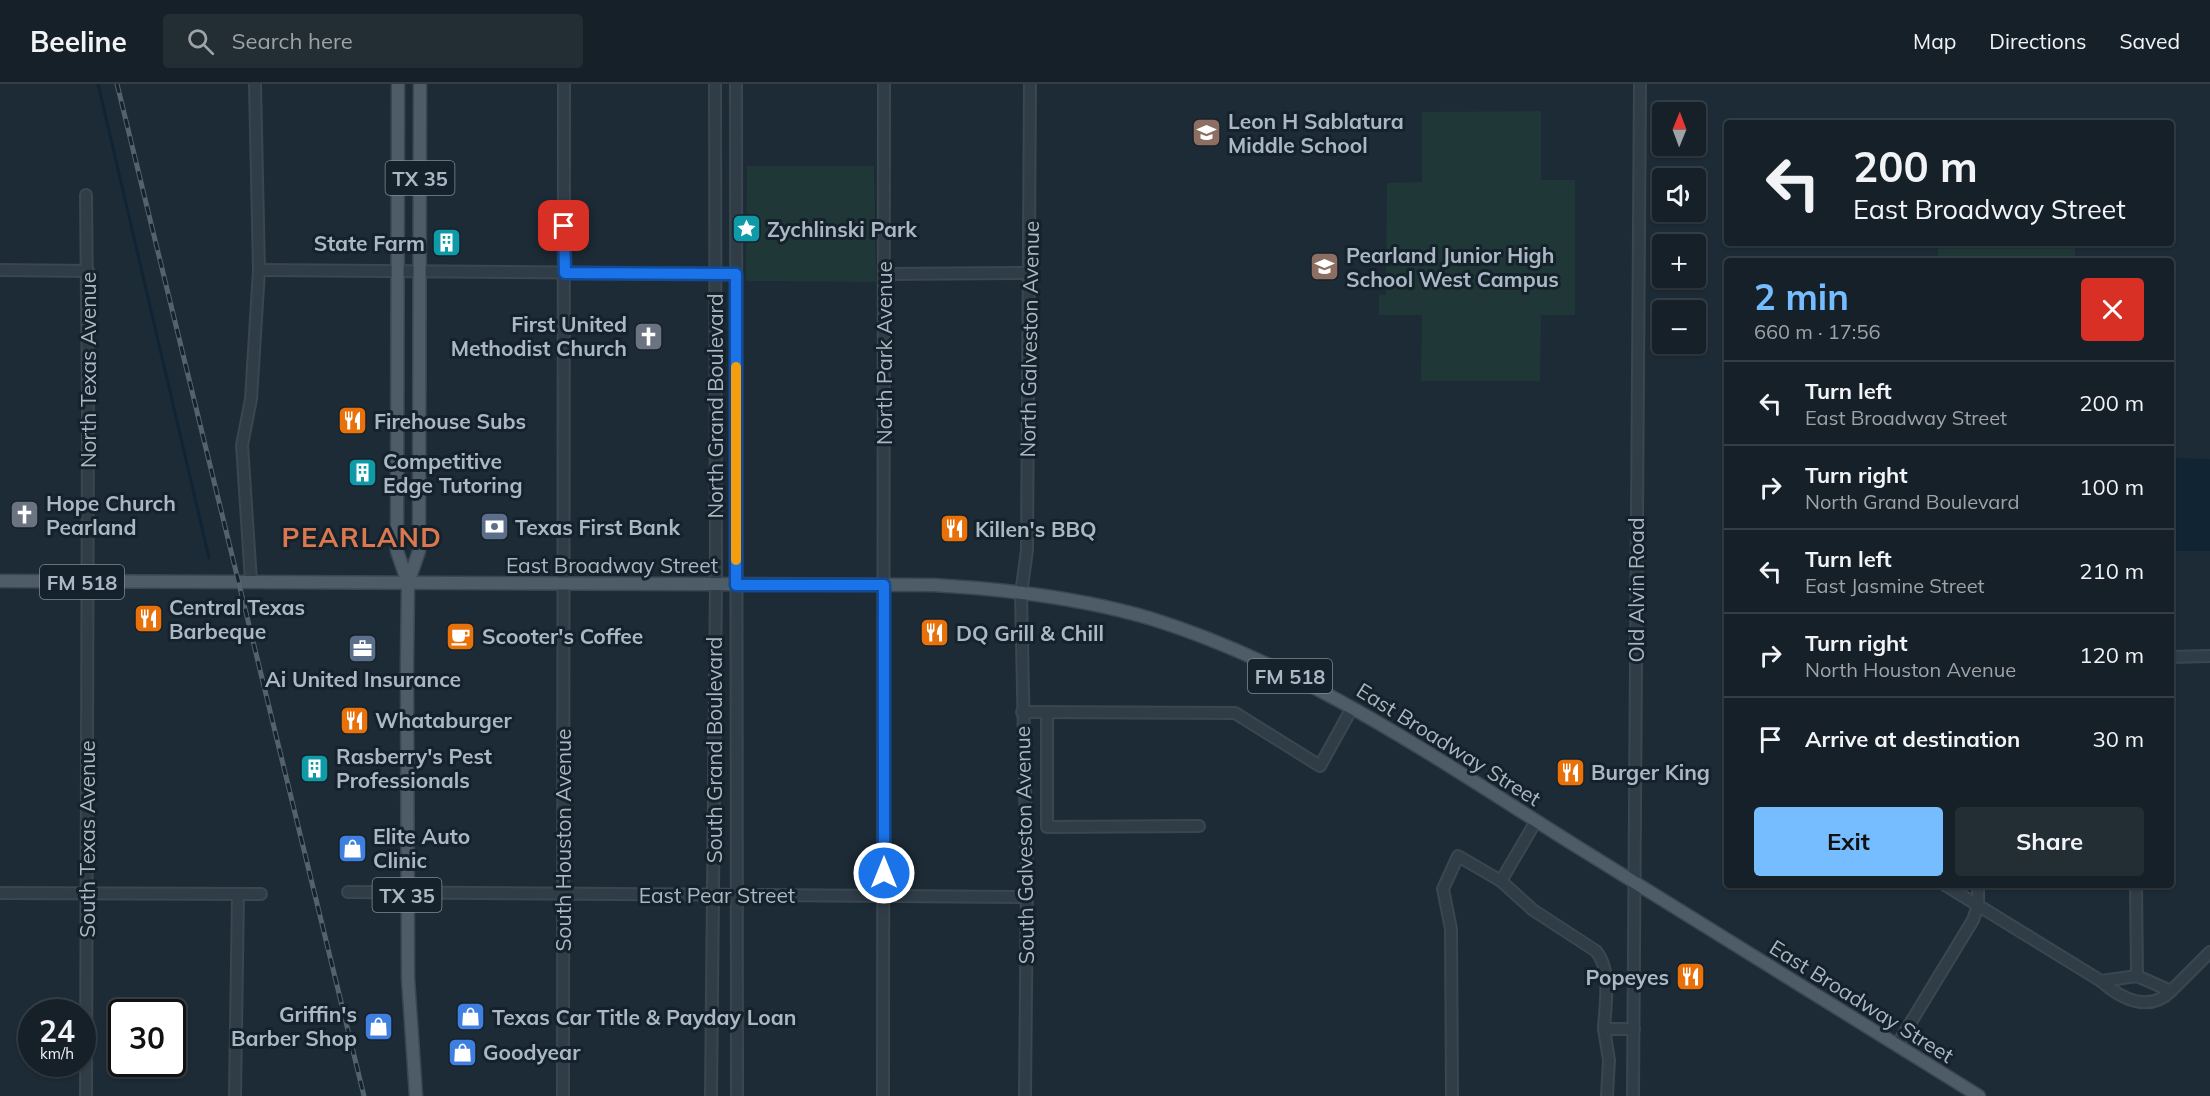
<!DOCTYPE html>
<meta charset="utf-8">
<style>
body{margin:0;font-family:Mulish,sans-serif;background:#232d34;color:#f1f3f6;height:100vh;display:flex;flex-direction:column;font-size:22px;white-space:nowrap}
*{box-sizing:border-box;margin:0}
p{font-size:20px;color:#9ea3a8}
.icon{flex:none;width:33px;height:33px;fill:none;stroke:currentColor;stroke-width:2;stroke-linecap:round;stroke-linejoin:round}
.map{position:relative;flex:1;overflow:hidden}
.sheet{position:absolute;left:1724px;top:174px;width:450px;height:630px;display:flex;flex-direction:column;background:#162028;border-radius:6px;box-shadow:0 2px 4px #0004,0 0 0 2px #353e45}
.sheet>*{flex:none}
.guide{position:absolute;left:1724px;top:36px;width:450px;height:126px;border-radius:6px;box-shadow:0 2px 4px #0004,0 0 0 2px #353e45;background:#162028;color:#f1f3f6;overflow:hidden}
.needle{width:39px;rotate:1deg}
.controls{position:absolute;left:1652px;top:18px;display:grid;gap:12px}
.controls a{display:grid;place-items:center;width:54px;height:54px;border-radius:6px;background:#162028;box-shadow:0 2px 4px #0004,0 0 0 2px #353e45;font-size:30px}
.speed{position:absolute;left:18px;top:915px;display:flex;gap:12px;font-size:30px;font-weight:700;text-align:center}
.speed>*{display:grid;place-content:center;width:78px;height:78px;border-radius:50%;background:#162028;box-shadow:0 2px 4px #0004,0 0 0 2px #353e45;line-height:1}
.speed small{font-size:15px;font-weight:400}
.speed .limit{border:3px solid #111;border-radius:9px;background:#fff;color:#111}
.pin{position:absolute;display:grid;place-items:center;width:51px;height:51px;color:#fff;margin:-26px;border-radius:12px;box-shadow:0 3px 9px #0006}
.me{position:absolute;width:66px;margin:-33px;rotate:0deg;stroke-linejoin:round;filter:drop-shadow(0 0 4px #0008)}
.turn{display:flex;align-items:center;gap:21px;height:126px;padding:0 30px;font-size:27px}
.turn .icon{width:78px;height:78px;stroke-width:2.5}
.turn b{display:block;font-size:42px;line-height:51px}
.round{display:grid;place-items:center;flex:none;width:63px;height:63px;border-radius:6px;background:#232d34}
.head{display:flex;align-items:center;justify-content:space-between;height:102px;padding:0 30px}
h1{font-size:36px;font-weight:700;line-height:45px;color:#75bdff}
.primary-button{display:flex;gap:12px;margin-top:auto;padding:12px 30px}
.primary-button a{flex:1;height:69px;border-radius:6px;background:#75bdff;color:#111;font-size:24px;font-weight:700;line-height:69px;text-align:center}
.primary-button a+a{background:#232d34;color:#f1f3f6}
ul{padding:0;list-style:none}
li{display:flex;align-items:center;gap:18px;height:84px;padding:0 30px;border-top:2px solid #353e45}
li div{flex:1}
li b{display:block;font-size:22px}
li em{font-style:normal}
header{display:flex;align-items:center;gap:36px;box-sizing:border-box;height:84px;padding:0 30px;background:#162028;border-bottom:2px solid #353e45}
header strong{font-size:28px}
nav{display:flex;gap:33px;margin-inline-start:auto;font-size:21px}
.search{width:420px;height:54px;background:#232d34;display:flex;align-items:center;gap:15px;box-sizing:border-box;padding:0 21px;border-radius:6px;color:#9ea3a8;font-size:22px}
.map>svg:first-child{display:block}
.green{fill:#1f3837}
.water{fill:#112434}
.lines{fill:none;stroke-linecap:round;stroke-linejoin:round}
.stream{stroke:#112434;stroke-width:3}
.minor-casing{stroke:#3a4650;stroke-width:14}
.major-casing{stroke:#3a4650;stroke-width:15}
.minor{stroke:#303d47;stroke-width:10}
.major{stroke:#4e5c68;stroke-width:12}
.rail-casing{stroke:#52626f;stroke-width:5}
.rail{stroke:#16222b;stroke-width:3;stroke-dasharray:9;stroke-linecap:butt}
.route-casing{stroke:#114b97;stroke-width:15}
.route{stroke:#1a73e8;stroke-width:10}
.slow{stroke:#f59e0b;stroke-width:10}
.labels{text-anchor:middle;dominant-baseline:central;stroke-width:6;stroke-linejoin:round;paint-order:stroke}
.shield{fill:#16222b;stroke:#7e8b97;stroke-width:1.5}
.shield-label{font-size:20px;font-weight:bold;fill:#aab8c5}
.poi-label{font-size:21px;font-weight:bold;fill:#aab8c5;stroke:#16222b;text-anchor:start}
.street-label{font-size:21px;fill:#aab8c5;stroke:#16222b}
.district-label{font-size:27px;font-weight:bold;letter-spacing:1.5px;fill:#db784f;stroke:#16222b}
</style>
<header>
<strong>Beeline</strong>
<div class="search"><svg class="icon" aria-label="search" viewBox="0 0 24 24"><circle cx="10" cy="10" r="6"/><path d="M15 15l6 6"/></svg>Search here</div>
<nav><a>Map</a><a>Directions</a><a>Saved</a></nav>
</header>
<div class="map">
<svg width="2210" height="1012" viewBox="0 0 2210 1012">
<rect width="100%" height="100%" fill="#1d2b36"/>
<g class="green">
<path d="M 1541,27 L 1541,96 L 1575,96 L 1575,231 L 1541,231 L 1540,297 L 1421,297 L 1422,231 L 1379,231 L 1379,211 L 1386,211 L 1387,99 L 1422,98 L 1422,28 Z"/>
<path d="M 747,82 L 874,82 L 876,198 L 746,197 Z"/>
<rect x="1938" y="159" width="137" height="18"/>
</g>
<path class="water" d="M 2171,374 L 2210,375 L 2210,467 L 2171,467 Z"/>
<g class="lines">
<path class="stream" d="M 98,0 L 209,474"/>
<defs>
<g id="minor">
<path d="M 736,0 L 737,1012"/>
<path d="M 86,111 L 88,327 L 86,1012"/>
<path d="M 0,186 L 88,187"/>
<path d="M 259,186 L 736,190"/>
<path d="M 884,190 L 1029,189"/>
<path d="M 251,497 L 242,361 L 251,315 L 259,186 L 255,0"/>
<path d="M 2170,573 L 2210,572"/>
<path d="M 1022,628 L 1235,629 L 1320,682 L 1352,624"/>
<path d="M 1047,628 L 1047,743 L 1199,742"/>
<path d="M 1501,797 L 1533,826 L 1596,867 C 1612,886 1605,921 1604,945 L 1634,945"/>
<path d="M 1945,801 L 2101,897 L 2137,892 L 2171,907 L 2210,868"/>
<path d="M 2136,801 L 2137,892"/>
<path d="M 348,808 L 1026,813"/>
<path d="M 0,809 L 261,810"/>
<path d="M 2101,897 C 2121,915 2149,929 2171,907"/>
<path d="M 1604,945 L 1609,976 L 1607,1012"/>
<path d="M 1897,961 L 1973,836 L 1978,821 L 1978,801"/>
<path d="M 235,1012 L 238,810"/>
<path d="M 563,1012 L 564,0"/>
<path d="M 711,1012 L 716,501 L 715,0"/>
<path d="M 883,1012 L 884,0"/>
<path d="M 1025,1012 L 1027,798 L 1021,510 L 1027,466 L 1030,0"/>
<path d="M 1452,1012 L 1451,845 L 1443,805 L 1458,772 L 1501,797 L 1536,737"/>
<path d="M 1633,1012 L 1640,0"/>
</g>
<g id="major">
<path d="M 398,0 L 397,467 L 408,499"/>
<path d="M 0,497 L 933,501 C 1005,505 1080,514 1149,534 C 1305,582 1440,677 1576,762 C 1711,845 1844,929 1979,1012"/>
<path d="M 416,1012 L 408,894 L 407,581 L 408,499 L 419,467 L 420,0"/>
</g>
</defs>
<use href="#minor" class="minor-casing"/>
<use href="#major" class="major-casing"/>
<use href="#minor" class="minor"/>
<use href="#major" class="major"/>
<defs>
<path id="rail" d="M 117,0 L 364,1012"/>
</defs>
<use href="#rail" class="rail-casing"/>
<use href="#rail" class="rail"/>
</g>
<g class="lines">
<defs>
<path id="route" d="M 564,142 L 565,189 L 736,190 L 736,501 L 884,501 L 884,789"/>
</defs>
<use href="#route" class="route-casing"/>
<use href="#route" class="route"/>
<path class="slow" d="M 736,283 L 736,476"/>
</g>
<defs>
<symbol id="school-square" viewBox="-11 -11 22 22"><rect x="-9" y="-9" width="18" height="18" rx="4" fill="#8d6e63" stroke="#16222b"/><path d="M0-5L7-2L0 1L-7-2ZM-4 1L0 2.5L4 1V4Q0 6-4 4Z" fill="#fff"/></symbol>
<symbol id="sight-square" viewBox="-11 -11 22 22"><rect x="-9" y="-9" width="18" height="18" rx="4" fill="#0f9aa8" stroke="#16222b"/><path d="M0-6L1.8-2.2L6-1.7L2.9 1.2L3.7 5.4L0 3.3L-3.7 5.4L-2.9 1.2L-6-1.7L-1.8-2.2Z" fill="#fff"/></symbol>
<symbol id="building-square" viewBox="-11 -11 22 22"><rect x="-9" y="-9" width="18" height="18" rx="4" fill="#0f9aa8" stroke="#16222b"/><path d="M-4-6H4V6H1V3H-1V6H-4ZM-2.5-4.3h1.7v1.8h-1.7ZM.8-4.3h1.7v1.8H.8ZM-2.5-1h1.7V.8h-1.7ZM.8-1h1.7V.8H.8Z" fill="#fff"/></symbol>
<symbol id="church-square" viewBox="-11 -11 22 22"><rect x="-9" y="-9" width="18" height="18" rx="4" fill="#6b7280" stroke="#16222b"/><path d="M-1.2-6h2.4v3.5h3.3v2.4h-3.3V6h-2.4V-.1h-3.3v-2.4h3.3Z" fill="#fff"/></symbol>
<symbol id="restaurant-square" viewBox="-11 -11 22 22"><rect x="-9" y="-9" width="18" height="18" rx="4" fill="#e8710a" stroke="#16222b"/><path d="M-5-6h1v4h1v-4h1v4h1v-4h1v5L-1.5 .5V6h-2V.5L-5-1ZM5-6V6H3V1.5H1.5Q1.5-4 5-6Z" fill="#fff"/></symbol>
<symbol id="bank-square" viewBox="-11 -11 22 22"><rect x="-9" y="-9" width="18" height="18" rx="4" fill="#5c6f8a" stroke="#16222b"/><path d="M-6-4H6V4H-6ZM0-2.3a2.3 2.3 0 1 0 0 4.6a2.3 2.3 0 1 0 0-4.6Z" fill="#fff"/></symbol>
<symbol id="cafe-square" viewBox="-11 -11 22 22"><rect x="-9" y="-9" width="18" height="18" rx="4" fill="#e8710a" stroke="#16222b"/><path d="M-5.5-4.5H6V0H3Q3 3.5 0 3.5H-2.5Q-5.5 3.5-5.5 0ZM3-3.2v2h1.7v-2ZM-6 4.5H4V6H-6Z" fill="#fff"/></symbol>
<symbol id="office-square" viewBox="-11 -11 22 22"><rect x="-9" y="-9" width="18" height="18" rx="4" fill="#5c6f8a" stroke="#16222b"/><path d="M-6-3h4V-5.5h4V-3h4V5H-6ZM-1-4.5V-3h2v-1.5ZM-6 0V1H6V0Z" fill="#fff"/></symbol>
<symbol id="shop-square" viewBox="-11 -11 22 22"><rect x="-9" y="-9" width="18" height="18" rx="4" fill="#3f7fe0" stroke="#16222b"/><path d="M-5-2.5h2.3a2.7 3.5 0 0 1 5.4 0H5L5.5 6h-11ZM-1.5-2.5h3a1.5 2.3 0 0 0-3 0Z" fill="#fff"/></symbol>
</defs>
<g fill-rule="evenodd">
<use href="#school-square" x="1190" y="32" width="33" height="33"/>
<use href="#sight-square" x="730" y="128" width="33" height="33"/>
<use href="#building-square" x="430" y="142" width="33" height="33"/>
<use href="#school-square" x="1308" y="166" width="33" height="33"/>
<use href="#church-square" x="632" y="236" width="33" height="33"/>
<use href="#restaurant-square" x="336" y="320" width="33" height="33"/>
<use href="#building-square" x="346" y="372" width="33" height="33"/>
<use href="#church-square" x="8" y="414" width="33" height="33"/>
<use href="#bank-square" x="478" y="426" width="33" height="33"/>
<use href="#restaurant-square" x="938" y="428" width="33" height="33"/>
<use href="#restaurant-square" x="132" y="518" width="33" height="33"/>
<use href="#restaurant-square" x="918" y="532" width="33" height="33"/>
<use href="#cafe-square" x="444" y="536" width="33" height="33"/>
<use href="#office-square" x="346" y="548" width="33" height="33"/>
<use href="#restaurant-square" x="338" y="620" width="33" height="33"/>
<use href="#building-square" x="298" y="668" width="33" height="33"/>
<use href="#restaurant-square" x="1554" y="672" width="33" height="33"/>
<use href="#shop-square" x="336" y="748" width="33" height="33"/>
<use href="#restaurant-square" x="1674" y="876" width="33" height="33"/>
<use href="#shop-square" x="454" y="916" width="33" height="33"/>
<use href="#shop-square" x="362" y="926" width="33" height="33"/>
<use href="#shop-square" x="446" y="952" width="33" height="33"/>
</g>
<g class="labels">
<g class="shield">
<rect x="385.5" y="77" width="69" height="34" rx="4.5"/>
<rect x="40" y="481" width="84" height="34" rx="4.5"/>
<rect x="1248" y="575" width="84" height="34" rx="4.5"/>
<rect x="372.5" y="794" width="69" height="34" rx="4.5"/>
</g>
<g class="shield-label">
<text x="420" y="94">TX 35</text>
<text x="82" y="498">FM 518</text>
<text x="1290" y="592">FM 518</text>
<text x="407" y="811">TX 35</text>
</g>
<g class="poi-label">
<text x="1228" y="37">Leon H Sablatura<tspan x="1228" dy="24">Middle School</tspan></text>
<text x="767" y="145">Zychlinski Park</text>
<text x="425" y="159" text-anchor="end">State Farm</text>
<text x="1346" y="171">Pearland Junior High<tspan x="1346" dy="24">School West Campus</tspan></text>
<text x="627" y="240" text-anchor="end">First United<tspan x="627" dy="24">Methodist Church</tspan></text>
<text x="374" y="337">Firehouse Subs</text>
<text x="383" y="377">Competitive<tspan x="383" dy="24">Edge Tutoring</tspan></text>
<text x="46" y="419">Hope Church<tspan x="46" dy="24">Pearland</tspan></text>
<text x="515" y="443">Texas First Bank</text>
<text x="975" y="445">Killen's BBQ</text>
<text x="169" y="523">Central Texas<tspan x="169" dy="24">Barbeque</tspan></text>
<text x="956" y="549">DQ Grill &amp; Chill</text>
<text x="482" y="552">Scooter's Coffee</text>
<text x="363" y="595" text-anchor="middle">Ai United Insurance</text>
<text x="375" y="636">Whataburger</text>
<text x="336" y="672">Rasberry's Pest<tspan x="336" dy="24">Professionals</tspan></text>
<text x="1591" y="688">Burger King</text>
<text x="373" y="752">Elite Auto<tspan x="373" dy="24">Clinic</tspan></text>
<text x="1669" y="893" text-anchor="end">Popeyes</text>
<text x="357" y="930" text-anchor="end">Griffin's<tspan x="357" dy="24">Barber Shop</tspan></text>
<text x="492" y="933">Texas Car Title &amp; Payday Loan</text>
<text x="483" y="968">Goodyear</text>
</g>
<g class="street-label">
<text transform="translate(1029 255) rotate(-89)">North Galveston Avenue</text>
<text transform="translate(884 269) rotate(-90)">North Park Avenue</text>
<text transform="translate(88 286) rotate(-90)">North Texas Avenue</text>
<text transform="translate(715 322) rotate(-90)">North Grand Boulevard</text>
<text x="612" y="481">East Broadway Street</text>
<text transform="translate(1636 506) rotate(-90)">Old Alvin Road</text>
<text transform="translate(1449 660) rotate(32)">East Broadway Street</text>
<text transform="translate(714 666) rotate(-90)">South Grand Boulevard</text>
<text transform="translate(87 755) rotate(-90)">South Texas Avenue</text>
<text transform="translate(563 756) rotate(-90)">South Houston Avenue</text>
<text transform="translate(1024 761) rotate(-91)">South Galveston Avenue</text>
<text x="717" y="811">East Pear Street</text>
<text transform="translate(1862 917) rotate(32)">East Broadway Street</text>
</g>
<g class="district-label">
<text x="362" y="453">PEARLAND</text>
</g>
</g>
</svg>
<div class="controls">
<a><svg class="needle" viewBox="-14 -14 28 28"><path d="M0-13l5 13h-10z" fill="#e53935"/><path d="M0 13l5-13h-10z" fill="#9ea3a8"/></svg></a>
<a><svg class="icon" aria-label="sound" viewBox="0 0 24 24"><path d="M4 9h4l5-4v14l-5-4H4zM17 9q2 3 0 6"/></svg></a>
<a>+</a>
<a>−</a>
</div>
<div class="speed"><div>24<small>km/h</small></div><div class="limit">30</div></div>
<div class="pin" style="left:564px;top:142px;background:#d93025"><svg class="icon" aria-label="arrive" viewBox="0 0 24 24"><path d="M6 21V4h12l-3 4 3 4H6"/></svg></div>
<svg class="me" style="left:884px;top:789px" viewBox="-20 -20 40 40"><circle r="17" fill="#1a73e8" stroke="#fff" stroke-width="3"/><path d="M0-11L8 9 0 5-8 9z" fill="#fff"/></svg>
<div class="guide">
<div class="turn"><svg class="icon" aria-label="left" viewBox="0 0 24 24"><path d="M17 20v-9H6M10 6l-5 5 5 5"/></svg><div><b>200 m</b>East Broadway Street</div></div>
</div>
<section class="sheet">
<div class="head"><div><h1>2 min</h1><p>660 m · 17:56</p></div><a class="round" style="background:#d93025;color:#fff"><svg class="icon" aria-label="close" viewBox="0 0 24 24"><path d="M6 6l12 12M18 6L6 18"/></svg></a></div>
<ul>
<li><svg class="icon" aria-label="left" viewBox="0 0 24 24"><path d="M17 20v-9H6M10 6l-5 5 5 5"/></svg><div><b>Turn left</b><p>East Broadway Street</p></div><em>200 m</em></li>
<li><svg class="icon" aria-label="right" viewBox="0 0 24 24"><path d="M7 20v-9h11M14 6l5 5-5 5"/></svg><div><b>Turn right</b><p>North Grand Boulevard</p></div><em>100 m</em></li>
<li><svg class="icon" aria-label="left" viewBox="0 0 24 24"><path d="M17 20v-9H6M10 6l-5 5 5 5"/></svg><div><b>Turn left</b><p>East Jasmine Street</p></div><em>210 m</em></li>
<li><svg class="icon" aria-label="right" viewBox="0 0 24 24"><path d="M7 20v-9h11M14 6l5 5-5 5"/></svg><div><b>Turn right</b><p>North Houston Avenue</p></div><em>120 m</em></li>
<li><svg class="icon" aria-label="arrive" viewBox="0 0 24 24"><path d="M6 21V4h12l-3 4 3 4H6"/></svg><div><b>Arrive at destination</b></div><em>30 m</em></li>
</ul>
<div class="primary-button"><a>Exit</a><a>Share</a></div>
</section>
</div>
